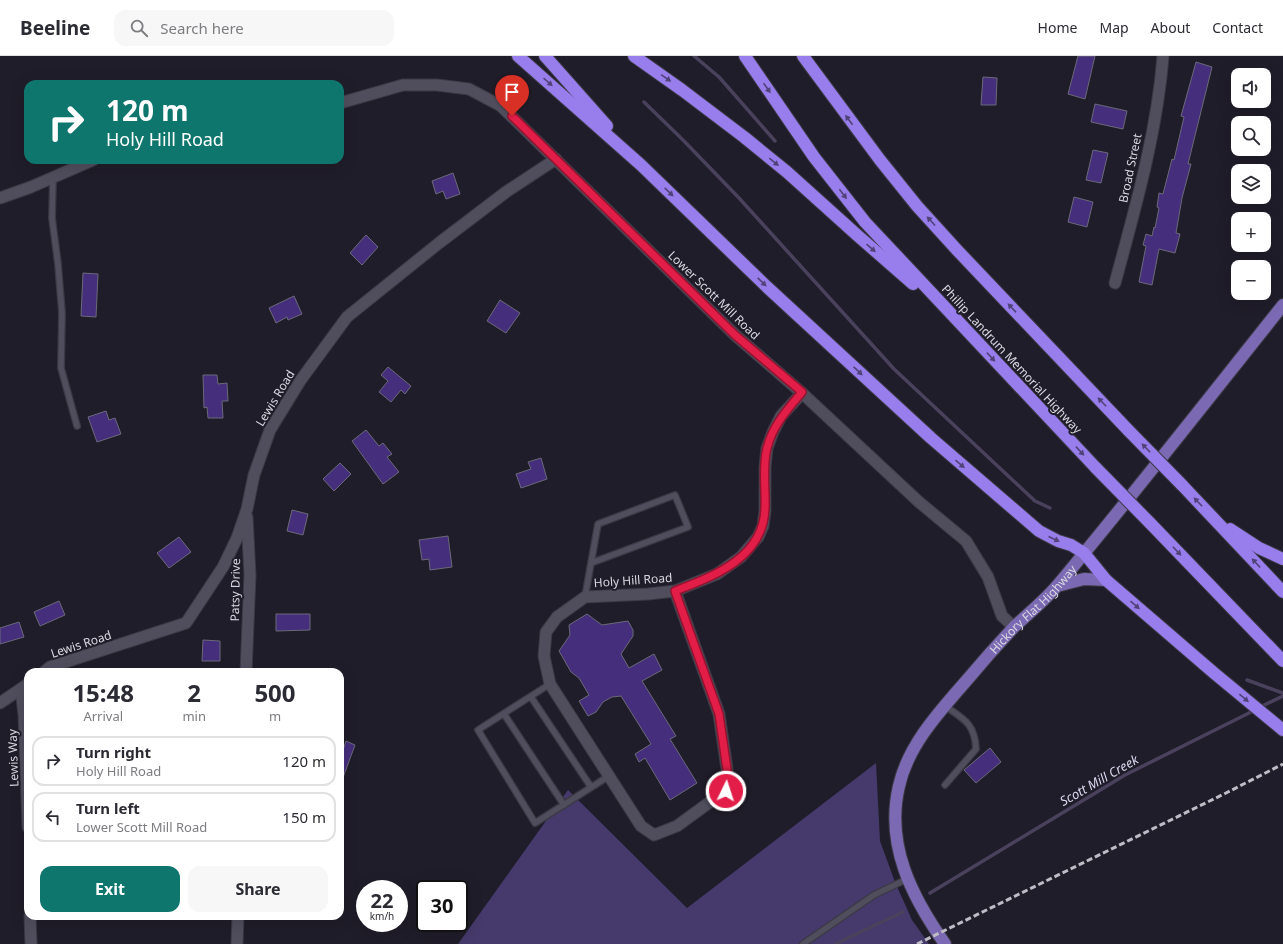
<!DOCTYPE html>
<meta charset="utf-8">
<style>
body{margin:0;font-family:"Noto Sans",sans-serif;background:#f7f7f7;color:#2b2b33;height:100vh;display:flex;flex-direction:column;font-size:15px;white-space:nowrap}
*{box-sizing:border-box;margin:0}
p{font-size:13px;color:#7c7c81}
.icon{flex:none;width:22px;height:22px;fill:none;stroke:currentColor;stroke-width:2;stroke-linecap:round;stroke-linejoin:round}
.map{position:relative;flex:1;overflow:hidden}
.side{position:absolute;left:24px;top:612px;width:320px;height:252px;display:flex;flex-direction:column;background:#fff;border-radius:12px;box-shadow:0 4px 16px #0002}
.side>*{flex:none}
.top-card{position:absolute;left:24px;top:24px;width:320px;height:84px;border-radius:12px;box-shadow:0 4px 16px #0002;background:#0f766e;color:#fff;overflow:hidden}
.controls{position:absolute;left:1231px;top:12px;display:grid;gap:8px}
.controls a{display:grid;place-items:center;width:40px;height:40px;border-radius:8px;background:#fff;box-shadow:0 4px 16px #0002;font-size:20px}
.speed{position:absolute;left:356px;top:824px;display:flex;gap:8px;font-size:20px;font-weight:700;text-align:center}
.speed>*{display:grid;place-content:center;width:52px;height:52px;border-radius:50%;background:#fff;box-shadow:0 4px 16px #0002;line-height:1}
.speed small{font-size:10px;font-weight:400}
.speed .limit{border:2px solid #111;border-radius:6px;background:#fff;color:#111}
.pin{position:absolute;display:grid;place-items:center;width:34px;height:34px;color:#fff;margin:-41px -17px;border-radius:50% 50% 50% 0;rotate:-45deg;box-shadow:0 0 4px #0007}
.pin .icon{rotate:45deg}
.me{position:absolute;width:44px;margin:-22px;rotate:4deg;stroke-linejoin:round;filter:drop-shadow(0 0 3px #0008)}
.turn{display:flex;align-items:center;gap:14px;height:84px;padding:0 16px;font-size:18px}
.turn .icon{width:52px;height:52px;stroke-width:2.5}
.turn b{display:block;font-size:28px;line-height:34px}
.eta{display:flex;justify-content:space-evenly;align-items:center;height:68px;text-align:center}
.eta b{font-size:24px;font-weight:700;line-height:28px}
.cta{display:flex;gap:8px;margin-top:auto;padding:8px 16px}
.cta a{flex:1;height:46px;border-radius:12px;background:#0f766e;color:#fff;font-size:16px;font-weight:700;line-height:46px;text-align:center}
.cta a+a{background:#f7f7f7;color:#2b2b33}
ul{padding:0;list-style:none}
li{display:flex;align-items:center;gap:12px;height:50px;margin:0 8px 6px;padding:0 8px;border:2px solid #e1e1e2;border-radius:12px}
li div{flex:1}
li b{display:block;font-size:15px}
li em{font-style:normal}
header{display:flex;align-items:center;gap:24px;box-sizing:border-box;height:56px;padding:0 20px;background:#fff;border-bottom:1px solid #e1e1e2}
header strong{font-size:19px}
nav{display:flex;gap:22px;margin-inline-start:auto;font-size:14px}
.search{width:280px;height:36px;background:#f7f7f7;display:flex;align-items:center;gap:10px;box-sizing:border-box;padding:0 14px;border-radius:12px;color:#7c7c81;font-size:15px}
.map>svg:first-child{display:block}
.green{fill:#453a6b}
.lines{fill:none;stroke-linecap:round;stroke-linejoin:round}
.stream{stroke:#4a415d;stroke-width:3.5}
.building{fill:#452e7c;stroke:#6b6979}
.lane-casing{stroke:#3b3944;stroke-width:8}
.street-casing{stroke:#3b3944;stroke-width:13}
.primary-casing{stroke:#3b3944;stroke-width:14}
.highway-casing{stroke:#3b3944;stroke-width:14}
.lane{stroke:#504e5d;stroke-width:5.5}
.street{stroke:#504e5d;stroke-width:11}
.primary{stroke:#7b6ab3;stroke-width:12}
.highway{stroke:#987dec;stroke-width:12}
.rail{stroke:#bebdc6;stroke-width:3;stroke-dasharray:6 3;stroke-linecap:butt}
.highway-bridge-casing{stroke:#3b3944;stroke-width:14;stroke-linecap:butt}
.highway-bridge{stroke:#987dec;stroke-width:12}
.oneway{fill:#504378}
.route-casing{stroke:#92132f;stroke-width:10}
.route{stroke:#e11d48;stroke-width:7}
.labels{text-anchor:middle;dominant-baseline:central;stroke-width:4;stroke-linejoin:round;paint-order:stroke}
.street-label{font-size:12px;fill:#d9d8e1;stroke:#201d2a}
.water-label{font-size:13px;font-style:italic;fill:#dbd8ef;stroke:#201d2a}
</style>
<header>
<strong>Beeline</strong>
<div class="search"><svg class="icon" aria-label="search" viewBox="0 0 24 24"><circle cx="10" cy="10" r="6"/><path d="M15 15l6 6"/></svg>Search here</div>
<nav><a>Home</a><a>Map</a><a>About</a><a>Contact</a></nav>
</header>
<div class="map">
<svg width="1283" height="888" viewBox="0 0 1283 888">
<rect width="100%" height="100%" fill="#201d2a"/>
<path class="green" d="M 876,707 L 880,785 L 895,826 L 912,864 L 929,888 L 458,888 L 568,734 L 687,852 Z"/>
<g class="lines">
<g class="stream">
<path d="M 694,0 L 719,21 L 775,85"/>
<path d="M 644,46 L 684,85 L 739,142 L 894,313 L 1035,445 L 1050,452"/>
<path d="M 1247,624 L 1283,637"/>
<path d="M 1260,651 L 1283,640"/>
<path d="M 930,837 L 1125,719 L 1255,654"/>
<path d="M 835,888 L 903,856"/>
</g>
</g>
<g class="building">
<path d="M 1078,0 L 1095,0 L 1085,43 L 1068,38 Z"/>
<path d="M 1196,6 L 1212,11 L 1188,108 L 1191,108 L 1182,142 L 1176,177 L 1180,178 L 1175,197 L 1159,193 L 1152,229 L 1139,226 L 1146,190 L 1143,189 L 1146,178 L 1152,180 L 1154,171 L 1155,172 L 1159,152 L 1157,151 L 1159,137 L 1163,138 L 1172,103 L 1174,104 L 1184,61 L 1181,60 Z"/>
<path d="M 983,21 L 997,22 L 996,49 L 981,49 Z"/>
<path d="M 1095,48 L 1127,55 L 1123,73 L 1091,66 Z"/>
<path d="M 1093,94 L 1108,97 L 1101,127 L 1086,124 Z"/>
<path d="M 453,117 L 460,138 L 446,143 L 443,135 L 436,138 L 432,125 Z"/>
<path d="M 1074,141 L 1093,146 L 1087,171 L 1068,166 Z"/>
<path d="M 366,179 L 378,191 L 362,209 L 350,197 Z"/>
<path d="M 83,217 L 98,218 L 96,261 L 81,260 Z"/>
<path d="M 294,240 L 302,258 L 288,264 L 287,261 L 276,267 L 269,252 Z"/>
<path d="M 500,244 L 520,257 L 506,277 L 487,265 Z"/>
<path d="M 388,311 L 411,330 L 405,338 L 401,334 L 391,346 L 379,336 L 388,325 L 381,319 Z"/>
<path d="M 203,319 L 217,319 L 218,328 L 227,327 L 228,345 L 222,345 L 223,362 L 208,362 L 207,351 L 204,352 Z"/>
<path d="M 106,355 L 109,364 L 115,362 L 121,378 L 97,386 L 88,361 Z"/>
<path d="M 366,374 L 379,390 L 383,387 L 392,398 L 387,401 L 399,416 L 383,428 L 352,385 Z"/>
<path d="M 541,402 L 547,423 L 521,432 L 516,418 L 531,413 L 528,406 Z"/>
<path d="M 340,407 L 351,418 L 334,435 L 323,423 Z"/>
<path d="M 292,454 L 308,458 L 303,479 L 287,475 Z"/>
<path d="M 448,480 L 452,511 L 430,514 L 429,503 L 422,504 L 419,484 Z"/>
<path d="M 179,481 L 191,496 L 169,512 L 157,497 Z"/>
<path d="M 59,545 L 65,559 L 40,570 L 34,556 Z"/>
<path d="M 276,558 L 310,558 L 310,574 L 276,575 Z"/>
<path d="M 587,558 L 602,569 L 628,565 L 633,574 L 633,580 L 621,598 L 629,612 L 654,598 L 662,614 L 642,625 L 676,680 L 670,683 L 697,727 L 670,744 L 645,702 L 639,706 L 635,698 L 651,688 L 621,640 L 612,641 L 603,646 L 596,656 L 588,660 L 579,645 L 589,639 L 579,622 L 571,616 L 559,595 L 570,579 L 569,569 Z"/>
<path d="M 19,566 L 24,581 L 0,588 L 0,572 Z"/>
<path d="M 203,584 L 220,585 L 220,605 L 202,605 Z"/>
<path d="M 346,685 L 355,689 L 341,727 L 340,727 L 340,703 Z"/>
<path d="M 990,692 L 1001,706 L 976,727 L 964,714 Z"/>
</g>
<g class="lines">
<defs>
<g id="lane">
<path d="M 53,122 L 52,162 L 58,208 L 62,257 L 61,312 L 77,370"/>
<path d="M 585,541 L 591,507 L 688,471 L 675,439 L 598,468 L 591,507"/>
<path d="M 550,628 L 478,674 L 535,767 L 609,720"/>
<path d="M 531,641 L 591,731"/>
<path d="M 945,650 C 964,663 975,668 976,693 L 945,729"/>
<path d="M 504,658 L 564,749"/>
<path d="M 803,888 L 874,839 L 907,823"/>
</g>
<g id="street">
<path d="M 340,47 L 403,29 L 437,29 L 469,33 L 501,50 L 735,279 L 802,337 L 919,446 L 966,485 L 988,521 L 1002,560 L 1014,571"/>
<path d="M 0,142 L 31,131 L 93,104"/>
<path d="M 1115,227 C 1135,153 1157,77 1163,0"/>
<path d="M 675,535 L 719,658 L 728,720 L 725,735 L 677,770 L 654,779 L 641,770 L 550,628 L 544,600 L 546,576 L 557,561 L 585,541 L 648,538 L 675,535 L 717,518 L 741,501 L 758,481 L 763,470 L 765,455 L 765,411 L 767,392 L 773,376 L 781,360 L 802,337"/>
<path d="M 44,616 L 50,611 L 186,567 L 223,511 L 237,482 L 247,453 L 254,419 L 270,374 L 300,325 L 347,261 L 439,187 L 506,136 L 556,103"/>
<path d="M 246,616 L 250,519 L 247,461"/>
<path d="M 21,633 L 24,659 L 28,771"/>
<path d="M 0,647 L 28,628"/>
<path d="M 30,860 L 31,888"/>
<path d="M 237,888 L 238,860"/>
</g>
<g id="primary">
<path d="M 1057,530 L 1084,523 L 1106,524"/>
<path id="s1" d="M 945,888 C 912,841 885,789 899,730 C 908,689 940,655 967,624 C 982,606 998,588 1014,571 C 1029,557 1044,545 1057,530 C 1134,438 1208,343 1283,249"/>
</g>
<g id="highway">
<path d="M 518,0 L 641,109 L 767,231 L 931,382 L 1039,475 L 1058,485 L 1071,489 L 1084,497 L 1106,524 L 1214,617 L 1283,674"/>
<path d="M 545,0 L 607,70"/>
<path d="M 634,0 L 682,34 L 744,81 L 787,116 L 857,179 L 913,228"/>
<path d="M 745,0 L 814,101 L 865,166 L 1096,412"/>
<path d="M 803,0 L 880,104 L 917,150 L 957,194 L 1129,375"/>
<path d="M 1182,429 L 1283,536"/>
<path d="M 1150,467 L 1283,605"/>
<path d="M 1230,473 L 1259,492 L 1283,503"/>
</g>
</defs>
<use href="#lane" class="lane-casing"/>
<use href="#street" class="street-casing"/>
<use href="#primary" class="primary-casing"/>
<use href="#highway" class="highway-casing"/>
<use href="#lane" class="lane"/>
<use href="#street" class="street"/>
<use href="#primary" class="primary"/>
<use href="#highway" class="highway"/>
<path class="rail" d="M 917,888 L 1226,737 L 1283,708"/>
<defs>
<g id="highway-bridge">
<path d="M 1129,375 L 1182,429"/>
<path d="M 1096,412 L 1150,467"/>
</g>
</defs>
<use href="#highway-bridge" class="highway-bridge-casing"/>
<use href="#highway-bridge" class="highway-bridge"/>
</g>
<defs><path id="oneway-solid" d="M-6-.8H1V-3.2L6.5 0L1 3.2V.8H-6Z"/></defs>
<g class="oneway">
<use href="#oneway-solid" transform="translate(666 22) rotate(35)"/>
<use href="#oneway-solid" transform="translate(548 26) rotate(42)"/>
<use href="#oneway-solid" transform="translate(767 32) rotate(55)"/>
<use href="#oneway-solid" transform="translate(849 64) rotate(-127)"/>
<use href="#oneway-solid" transform="translate(774 106) rotate(39)"/>
<use href="#oneway-solid" transform="translate(669 136) rotate(44)"/>
<use href="#oneway-solid" transform="translate(843 138) rotate(53)"/>
<use href="#oneway-solid" transform="translate(931 165) rotate(-132)"/>
<use href="#oneway-solid" transform="translate(871 192) rotate(41)"/>
<use href="#oneway-solid" transform="translate(762 226) rotate(44)"/>
<use href="#oneway-solid" transform="translate(1012 252) rotate(-133)"/>
<use href="#oneway-solid" transform="translate(991 301) rotate(47)"/>
<use href="#oneway-solid" transform="translate(858 315) rotate(43)"/>
<use href="#oneway-solid" transform="translate(1102 346) rotate(-134)"/>
<use href="#oneway-solid" transform="translate(1146 392) rotate(-134)"/>
<use href="#oneway-solid" transform="translate(1080 395) rotate(47)"/>
<use href="#oneway-solid" transform="translate(960 408) rotate(41)"/>
<use href="#oneway-solid" transform="translate(1198 446) rotate(-134)"/>
<use href="#oneway-solid" transform="translate(1054 483) rotate(24)"/>
<use href="#oneway-solid" transform="translate(1177 495) rotate(46)"/>
<use href="#oneway-solid" transform="translate(1256 507) rotate(-133)"/>
<use href="#oneway-solid" transform="translate(1135 549) rotate(41)"/>
<use href="#oneway-solid" transform="translate(1244 642) rotate(40)"/>
</g>
<g class="lines">
<defs>
<path id="route" d="M 512,60 L 735,279 L 802,336 C 787,354 773,369 767,392 C 762,412 766,433 765,453 C 763,502 714,520 675,535 L 719,658 L 728,720 L 726,735"/>
</defs>
<use href="#route" class="route-casing"/>
<use href="#route" class="route"/>
</g>
<g class="labels">
<g class="street-label">
<text transform="translate(1130 112) rotate(-78)">Broad Street</text>
<text transform="translate(714 239) rotate(44)">Lower Scott Mill Road</text>
<text transform="translate(1012 303) rotate(47)">Phillip Landrum Memorial Highway</text>
<text transform="translate(275 342) rotate(-59)">Lewis Road</text>
<text transform="translate(633 524) rotate(-4)">Holy Hill Road</text>
<text transform="translate(235 534) rotate(-89)">Patsy Drive</text>
<text stroke="none"><textPath href="#s1" startOffset="394">Hickory Flat Highway</textPath></text>
<text transform="translate(81 588) rotate(-18)">Lewis Road</text>
<text transform="translate(13 702) rotate(-92)">Lewis Way</text>
</g>
<g class="water-label">
<text transform="translate(1099 724) rotate(-30)">Scott Mill Creek</text>
</g>
</g>
</svg>
<div class="controls">
<a><svg class="icon" aria-label="sound" viewBox="0 0 24 24"><path d="M4 9h4l5-4v14l-5-4H4zM17 9q2 3 0 6"/></svg></a>
<a><svg class="icon" aria-label="search" viewBox="0 0 24 24"><circle cx="10" cy="10" r="6"/><path d="M15 15l6 6"/></svg></a>
<a><svg class="icon" aria-label="layers" viewBox="0 0 24 24"><path d="M12 4l9 5-9 5-9-5zM3 14l9 5 9-5"/></svg></a>
<a>+</a>
<a>−</a>
</div>
<div class="speed"><div>22<small>km/h</small></div><div class="limit">30</div></div>
<div class="pin" style="left:512px;top:60px;background:#d93025"><svg class="icon" aria-label="arrive" viewBox="0 0 24 24"><path d="M6 21V4h12l-3 4 3 4H6"/></svg></div>
<svg class="me" style="left:726px;top:735px" viewBox="-20 -20 40 40"><circle r="17" fill="#e11d48" stroke="#fff" stroke-width="3"/><path d="M0-11L8 9 0 5-8 9z" fill="#fff"/></svg>
<div class="top-card">
<div class="turn"><svg class="icon" aria-label="right" viewBox="0 0 24 24"><path d="M7 20v-9h11M14 6l5 5-5 5"/></svg><div><b>120 m</b>Holy Hill Road</div></div>
</div>
<section class="side">
<div class="eta">
<div><b>15:48</b><p>Arrival</p></div>
<div><b>2</b><p>min</p></div>
<div><b>500</b><p>m</p></div>
</div>
<ul>
<li><svg class="icon" aria-label="right" viewBox="0 0 24 24"><path d="M7 20v-9h11M14 6l5 5-5 5"/></svg><div><b>Turn right</b><p>Holy Hill Road</p></div><em>120 m</em></li>
<li><svg class="icon" aria-label="left" viewBox="0 0 24 24"><path d="M17 20v-9H6M10 6l-5 5 5 5"/></svg><div><b>Turn left</b><p>Lower Scott Mill Road</p></div><em>150 m</em></li>
</ul>
<div class="cta"><a>Exit</a><a>Share</a></div>
</section>
</div>
